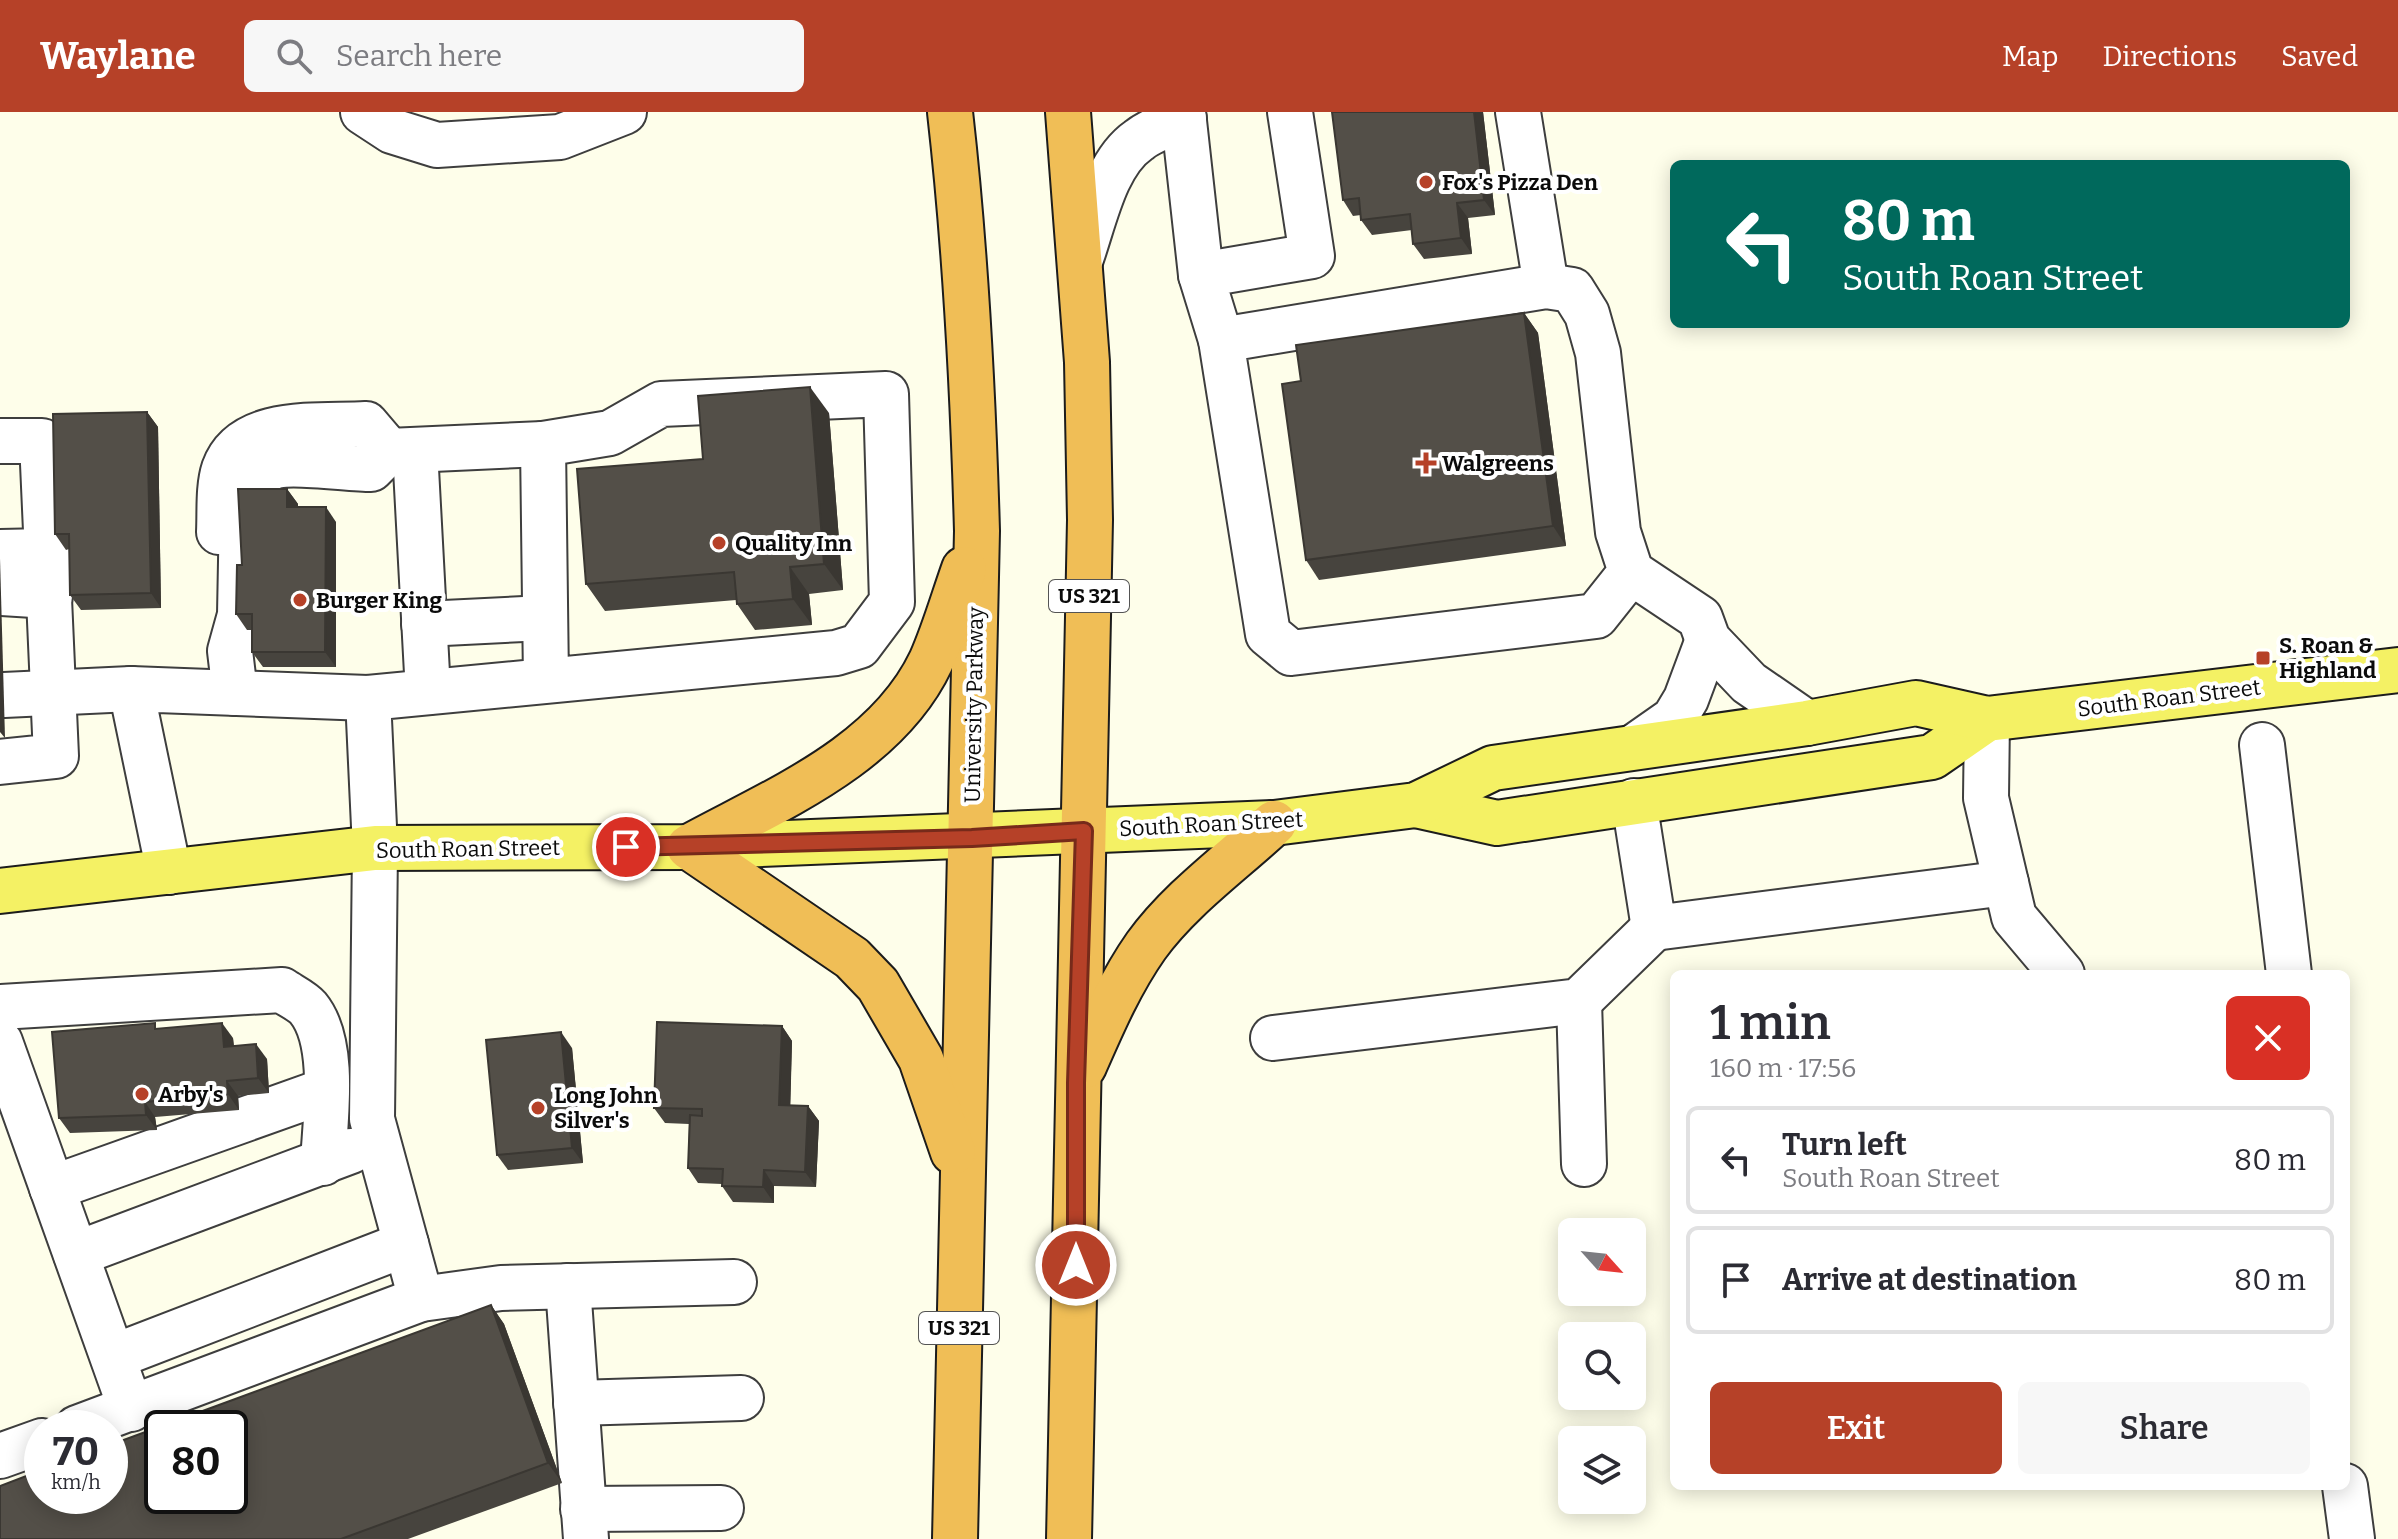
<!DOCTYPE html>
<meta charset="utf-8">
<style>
body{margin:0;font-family:Bitter,serif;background:#f7f7f7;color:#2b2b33;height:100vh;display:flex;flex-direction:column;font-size:30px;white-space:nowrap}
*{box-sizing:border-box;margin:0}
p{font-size:26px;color:#7c7c81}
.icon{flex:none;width:44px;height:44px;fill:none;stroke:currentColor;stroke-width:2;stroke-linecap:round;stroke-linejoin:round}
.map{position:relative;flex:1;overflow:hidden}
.sheet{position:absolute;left:1670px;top:858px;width:680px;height:520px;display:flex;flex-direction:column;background:#fff;border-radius:12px;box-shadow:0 4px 20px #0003}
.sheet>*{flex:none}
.guide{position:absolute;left:1670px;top:48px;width:680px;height:168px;border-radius:12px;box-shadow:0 4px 20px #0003;background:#00695c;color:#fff;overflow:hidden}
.needle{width:52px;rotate:117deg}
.fabs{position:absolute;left:1558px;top:1106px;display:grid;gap:16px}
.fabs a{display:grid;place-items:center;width:88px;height:88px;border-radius:12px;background:#fff;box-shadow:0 4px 20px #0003;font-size:40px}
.speed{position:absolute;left:24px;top:1298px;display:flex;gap:16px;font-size:40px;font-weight:700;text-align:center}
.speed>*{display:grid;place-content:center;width:104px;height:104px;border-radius:50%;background:#fff;box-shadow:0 4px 20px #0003;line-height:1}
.speed small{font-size:20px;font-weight:400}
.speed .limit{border:4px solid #111;border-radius:12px;background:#fff;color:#111}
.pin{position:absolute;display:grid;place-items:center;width:68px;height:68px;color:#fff;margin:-34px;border:4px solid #fff;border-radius:50%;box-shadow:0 2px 8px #0007}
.me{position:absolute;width:88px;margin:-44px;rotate:0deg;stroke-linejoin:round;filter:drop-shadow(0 0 6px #0008)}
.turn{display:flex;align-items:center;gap:28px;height:168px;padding:0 40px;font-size:36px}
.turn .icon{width:104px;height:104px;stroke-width:2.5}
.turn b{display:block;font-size:56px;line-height:68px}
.round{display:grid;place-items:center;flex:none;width:84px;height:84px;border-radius:12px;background:#f7f7f7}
.overview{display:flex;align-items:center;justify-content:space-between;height:136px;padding:0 40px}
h1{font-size:48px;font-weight:600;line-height:60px}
.cta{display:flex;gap:16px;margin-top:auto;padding:16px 40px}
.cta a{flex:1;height:92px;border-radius:12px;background:#b64128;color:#fff;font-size:32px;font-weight:600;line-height:92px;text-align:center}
.cta a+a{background:#f7f7f7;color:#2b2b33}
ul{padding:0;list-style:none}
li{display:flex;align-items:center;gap:24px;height:108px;margin:0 16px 12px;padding:0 24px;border:4px solid #e1e1e2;border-radius:12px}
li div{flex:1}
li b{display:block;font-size:30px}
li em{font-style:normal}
header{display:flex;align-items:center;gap:48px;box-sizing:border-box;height:112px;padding:0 40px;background:#b64128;color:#fff}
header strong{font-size:38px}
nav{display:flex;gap:44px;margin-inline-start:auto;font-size:28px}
.search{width:560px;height:72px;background:#f7f7f7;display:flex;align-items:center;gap:20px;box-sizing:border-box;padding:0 28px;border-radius:12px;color:#7c7c81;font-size:30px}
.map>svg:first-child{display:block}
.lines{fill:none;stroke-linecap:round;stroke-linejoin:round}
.minor-casing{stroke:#3e3e3e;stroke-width:48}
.major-casing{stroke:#1c1c1c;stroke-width:48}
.highway-casing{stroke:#1c1c1c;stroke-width:48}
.minor{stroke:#fff;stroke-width:44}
.major{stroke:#f4f164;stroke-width:44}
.highway{stroke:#f0be56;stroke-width:44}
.wall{fill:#47443e}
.shaded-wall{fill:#3a3732}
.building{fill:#534f48;stroke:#3a3732;stroke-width:2;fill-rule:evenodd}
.route-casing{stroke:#762a1a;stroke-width:20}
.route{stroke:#b64128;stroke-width:14}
.poi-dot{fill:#b64128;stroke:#fff;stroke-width:3}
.labels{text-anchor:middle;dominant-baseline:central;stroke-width:8;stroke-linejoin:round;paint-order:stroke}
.shield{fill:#fff;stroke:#545454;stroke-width:2}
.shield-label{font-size:20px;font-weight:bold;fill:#0b0b0b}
.poi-label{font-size:22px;font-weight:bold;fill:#0b0b0b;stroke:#fff;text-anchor:start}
.street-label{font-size:22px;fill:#0b0b0b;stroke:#fff}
</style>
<header>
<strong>Waylane</strong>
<div class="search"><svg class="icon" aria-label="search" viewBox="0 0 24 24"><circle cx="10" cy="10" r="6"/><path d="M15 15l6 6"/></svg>Search here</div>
<nav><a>Map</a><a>Directions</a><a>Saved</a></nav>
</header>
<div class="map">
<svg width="2398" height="1427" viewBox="0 0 2398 1427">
<rect width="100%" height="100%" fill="#fefeea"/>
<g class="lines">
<defs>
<g id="minor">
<path d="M 363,0 L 392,19 L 437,33 L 560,25 L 624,0"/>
<path d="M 1183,0 L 1201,163"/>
<path d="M 1518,0 L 1546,174"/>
<path d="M 1080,149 C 1094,111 1104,52 1139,28 C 1151,18 1169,13 1184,7"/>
<path d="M 1221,228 L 1201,163 L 1312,144 L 1290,0"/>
<path d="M 0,329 L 42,329 L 56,644 L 0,650"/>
<path d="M 415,338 L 428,580"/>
<path d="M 219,420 C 220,400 218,375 224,357 C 243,304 322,315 366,312 L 389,339"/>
<path d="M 0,440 L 46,439"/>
<path d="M 1631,460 L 1596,504 L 1291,541 L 1268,522 L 1221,228 L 1546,174 L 1572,178 L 1587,202 L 1598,241 L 1618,420 L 1631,460 L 1700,506 L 1708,528 L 1749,571 L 1807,611"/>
<path d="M 2,481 L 50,484"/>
<path d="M 424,512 L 545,506"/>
<path d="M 235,581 L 230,539 L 240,503 L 242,396 C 247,379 257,359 276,354 C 296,349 349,357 371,357 L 389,339 L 543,332"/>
<path d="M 4,583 L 131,577"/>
<path d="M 1987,607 L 1986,686 L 2014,805 L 2062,862"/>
<path d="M 2262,633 L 2289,862"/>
<path d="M 1634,635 L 1674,607 L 1686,587 L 1708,528"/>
<path d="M 1634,689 L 1654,816 L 2006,771"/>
<path d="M 169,760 L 131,577 L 368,586"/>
<path d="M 1579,889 L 1584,1052"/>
<path d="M 0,895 L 282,878 C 289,883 302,889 308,896 C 337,931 325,1009 323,1051"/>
<path d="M 1273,926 L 1579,889 L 1654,816"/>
<path d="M 0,930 L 131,1297"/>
<path d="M 52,1076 L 327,978"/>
<path d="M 76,1142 L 351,1039"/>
<path d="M 568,1174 L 586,1427"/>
<path d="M 421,1187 L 372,1007 L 375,736 L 368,586 L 836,541 L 859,534 L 892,490 L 886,282 L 661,292 L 610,321 L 543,332 L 546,569"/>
<path d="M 113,1245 L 406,1132"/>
<path d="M 576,1291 L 741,1286"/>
<path d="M 77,1316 L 421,1187 L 501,1176 L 734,1170"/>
<path d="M 0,1344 L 42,1329"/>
<path d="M 2345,1374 L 2352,1427"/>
<path d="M 583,1397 L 721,1396"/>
</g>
<g id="major">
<path d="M 1416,693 L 1497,711 L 1932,645 L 1987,607"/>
<path d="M 0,779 L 375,736 L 689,735 L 1274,711 L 1416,693 L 1493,656 L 1807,611 L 1916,591 L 1987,607 L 2398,558"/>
</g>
<g id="highway">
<path d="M 950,0 C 966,140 973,278 977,419 L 955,1427"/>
<path d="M 1068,0 L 1087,250 L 1090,408 L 1069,1427"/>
<path d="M 1084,954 C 1102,913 1120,871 1146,834 C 1180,787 1232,750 1274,711"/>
<path d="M 953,1040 L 921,947 L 878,873 L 852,846 L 689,735 C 775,688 886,644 931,549 C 944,520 953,488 964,457"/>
</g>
</defs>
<use href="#minor" class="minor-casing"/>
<use href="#major" class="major-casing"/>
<use href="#highway" class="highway-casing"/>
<use href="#minor" class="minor"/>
<use href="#major" class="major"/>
<use href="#highway" class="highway"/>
</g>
<g class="wall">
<path d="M 1332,0 L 1483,0 L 1495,103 L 1468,106 L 1472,142 L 1424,147 L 1413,132 L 1412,118 L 1372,123 L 1361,108 L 1361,103 L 1353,104 L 1343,88 Z"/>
<path d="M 1524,201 L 1538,221 L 1566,434 L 1319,468 L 1306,448 L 1301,269 Z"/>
<path d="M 147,300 L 158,315 L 161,496 L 81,498 L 70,483 L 69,437 L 66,438 L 55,422 Z"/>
<path d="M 829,301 L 843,478 L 809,482 L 812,513 L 755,518 L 737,492 L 736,488 L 605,499 L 586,472 Z"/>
<path d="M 287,377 L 298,392 L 298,395 L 336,410 L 336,555 L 263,555 L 252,540 L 252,518 L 247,518 L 236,502 L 242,453 Z"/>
<path d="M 782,914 L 792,929 L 790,994 L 808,994 L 819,1009 L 816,1075 L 774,1074 L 774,1091 L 733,1090 L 722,1074 L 722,1072 L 698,1071 L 688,1056 L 689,1012 L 665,1011 L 654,996 Z"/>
<path d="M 159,916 L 233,926 L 234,934 L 267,947 L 269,981 L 238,984 L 239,998 L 155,1005 L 157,1018 L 70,1021 L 59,1006 Z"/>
<path d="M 572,936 L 583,1051 L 508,1058 L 497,1043 Z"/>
<path d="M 491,1193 L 504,1212 L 562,1371 L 408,1427 L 0,1427 Z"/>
</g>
<g class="shaded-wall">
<path d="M 1474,0 L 1483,0 L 1495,103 L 1484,88 Z"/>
<path d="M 1457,91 L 1468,106 L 1472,142 L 1461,126 Z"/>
<path d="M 1524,201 L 1538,221 L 1566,434 L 1553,414 Z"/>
<path d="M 810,275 L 829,301 L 843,478 L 824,452 Z"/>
<path d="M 147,300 L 158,315 L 161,496 L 151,481 Z"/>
<path d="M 287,377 L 298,392 L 298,410 L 287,395 Z"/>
<path d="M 326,395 L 336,410 L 336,555 L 325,540 Z"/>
<path d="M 0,446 L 5,626 L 0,620 Z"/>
<path d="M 790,455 L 809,482 L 812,513 L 793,487 Z"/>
<path d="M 222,911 L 233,926 L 235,950 L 224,935 Z"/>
<path d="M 782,914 L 792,929 L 790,1008 L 779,993 Z"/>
<path d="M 561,920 L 572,936 L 583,1051 L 572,1036 Z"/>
<path d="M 256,932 L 267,947 L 269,981 L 258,966 Z"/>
<path d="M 227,969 L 238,984 L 239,998 L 228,982 Z"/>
<path d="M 145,990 L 155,1005 L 157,1018 L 146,1003 Z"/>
<path d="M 808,994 L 819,1009 L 816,1075 L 805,1060 Z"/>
<path d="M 764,1058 L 774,1074 L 774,1091 L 763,1075 Z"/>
<path d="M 491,1193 L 504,1212 L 562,1371 L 548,1351 Z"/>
</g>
<g class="building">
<path d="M 1332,0 L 1474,0 L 1484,88 L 1457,91 L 1461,126 L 1413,132 L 1410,102 L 1361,108 L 1359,86 L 1343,88 Z"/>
<path d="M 1524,201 L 1553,414 L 1306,448 L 1282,272 L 1301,269 L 1296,233 Z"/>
<path d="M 810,275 L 824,452 L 790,455 L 793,487 L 737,492 L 734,460 L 586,472 L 577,357 L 703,347 L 698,284 Z"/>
<path d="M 147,300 L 151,481 L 70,483 L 69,422 L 55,422 L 53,302 Z"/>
<path d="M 238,377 L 287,377 L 287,395 L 326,395 L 325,540 L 252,540 L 252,502 L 236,502 L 237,453 L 242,453 Z"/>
<path d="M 657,910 L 782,914 L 779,993 L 808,994 L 805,1060 L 764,1058 L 763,1075 L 722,1074 L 723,1057 L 688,1056 L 690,1003 L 702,1004 L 702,997 L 654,996 Z"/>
<path d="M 155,911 L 155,917 L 222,911 L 224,935 L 256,932 L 258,966 L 227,969 L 228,982 L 145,990 L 146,1003 L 59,1006 L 52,920 Z"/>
<path d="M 561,920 L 572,1036 L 497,1043 L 486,928 Z"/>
<path d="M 491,1193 L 548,1351 L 341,1427 L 0,1427 L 0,1374 L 42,1358 L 42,1384 L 110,1384 L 110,1333 ZM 162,1316 L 230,1316 L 230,1384 L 162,1384 Z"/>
</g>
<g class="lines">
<defs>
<path id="route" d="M 626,735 L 972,726 L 1084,719 L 1076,971 L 1076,1153"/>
</defs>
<use href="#route" class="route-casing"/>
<use href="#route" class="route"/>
</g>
<g class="poi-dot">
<circle cx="1426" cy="70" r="8"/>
<path d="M1422 339h8v8h8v8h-8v8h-8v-8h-8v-8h8z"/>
<circle cx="719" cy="431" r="8"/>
<circle cx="300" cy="488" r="8"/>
<rect x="2255" y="538" width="16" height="16" rx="4"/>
<circle cx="142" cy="982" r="8"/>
<circle cx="538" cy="996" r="8"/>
</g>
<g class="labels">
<g class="shield">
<rect x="1049" y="468" width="80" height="32" rx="6"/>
<rect x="919" y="1200" width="80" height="32" rx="6"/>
</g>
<g class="shield-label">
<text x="1089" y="484">US 321</text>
<text x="959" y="1216">US 321</text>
</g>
<g class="poi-label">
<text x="1442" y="70">Fox's Pizza Den</text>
<text x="1442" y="351">Walgreens</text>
<text x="735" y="431">Quality Inn</text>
<text x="316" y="488">Burger King</text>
<text x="2279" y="533">S. Roan &amp;<tspan x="2279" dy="25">Highland</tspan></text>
<text x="158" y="982">Arby's</text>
<text x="554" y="983">Long John<tspan x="554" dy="25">Silver's</tspan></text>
</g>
<g class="street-label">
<text transform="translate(2169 586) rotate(-7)">South Roan Street</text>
<text transform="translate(974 593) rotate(-89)">University Parkway</text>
<text transform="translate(1211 712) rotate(-3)">South Roan Street</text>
<text transform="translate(468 737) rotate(-1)">South Roan Street</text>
</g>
</g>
</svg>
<div class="fabs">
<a><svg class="needle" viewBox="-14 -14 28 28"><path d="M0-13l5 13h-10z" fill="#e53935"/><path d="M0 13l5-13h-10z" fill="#7c7c81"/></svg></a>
<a><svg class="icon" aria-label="search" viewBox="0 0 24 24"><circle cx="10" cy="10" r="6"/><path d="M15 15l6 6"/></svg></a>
<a><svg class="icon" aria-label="layers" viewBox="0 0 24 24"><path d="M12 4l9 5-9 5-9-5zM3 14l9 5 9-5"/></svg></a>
</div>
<div class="speed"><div>70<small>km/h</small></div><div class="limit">80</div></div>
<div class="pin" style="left:626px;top:735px;background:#d93025"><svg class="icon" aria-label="arrive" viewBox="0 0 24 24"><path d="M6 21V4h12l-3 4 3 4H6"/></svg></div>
<svg class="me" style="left:1076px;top:1153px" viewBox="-20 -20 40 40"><circle r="17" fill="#b64128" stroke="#fff" stroke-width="3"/><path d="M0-11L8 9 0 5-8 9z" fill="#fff"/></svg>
<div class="guide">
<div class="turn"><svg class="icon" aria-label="left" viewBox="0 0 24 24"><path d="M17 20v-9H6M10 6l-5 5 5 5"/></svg><div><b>80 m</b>South Roan Street</div></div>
</div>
<section class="sheet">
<div class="overview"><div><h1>1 min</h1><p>160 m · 17:56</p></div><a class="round" style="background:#d93025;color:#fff"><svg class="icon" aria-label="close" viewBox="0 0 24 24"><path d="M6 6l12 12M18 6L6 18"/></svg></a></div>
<ul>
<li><svg class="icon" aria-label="left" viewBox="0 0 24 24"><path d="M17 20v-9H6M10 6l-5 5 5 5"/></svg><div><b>Turn left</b><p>South Roan Street</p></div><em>80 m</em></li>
<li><svg class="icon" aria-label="arrive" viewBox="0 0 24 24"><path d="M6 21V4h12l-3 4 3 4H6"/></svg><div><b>Arrive at destination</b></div><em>80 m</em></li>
</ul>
<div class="cta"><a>Exit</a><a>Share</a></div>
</section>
</div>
